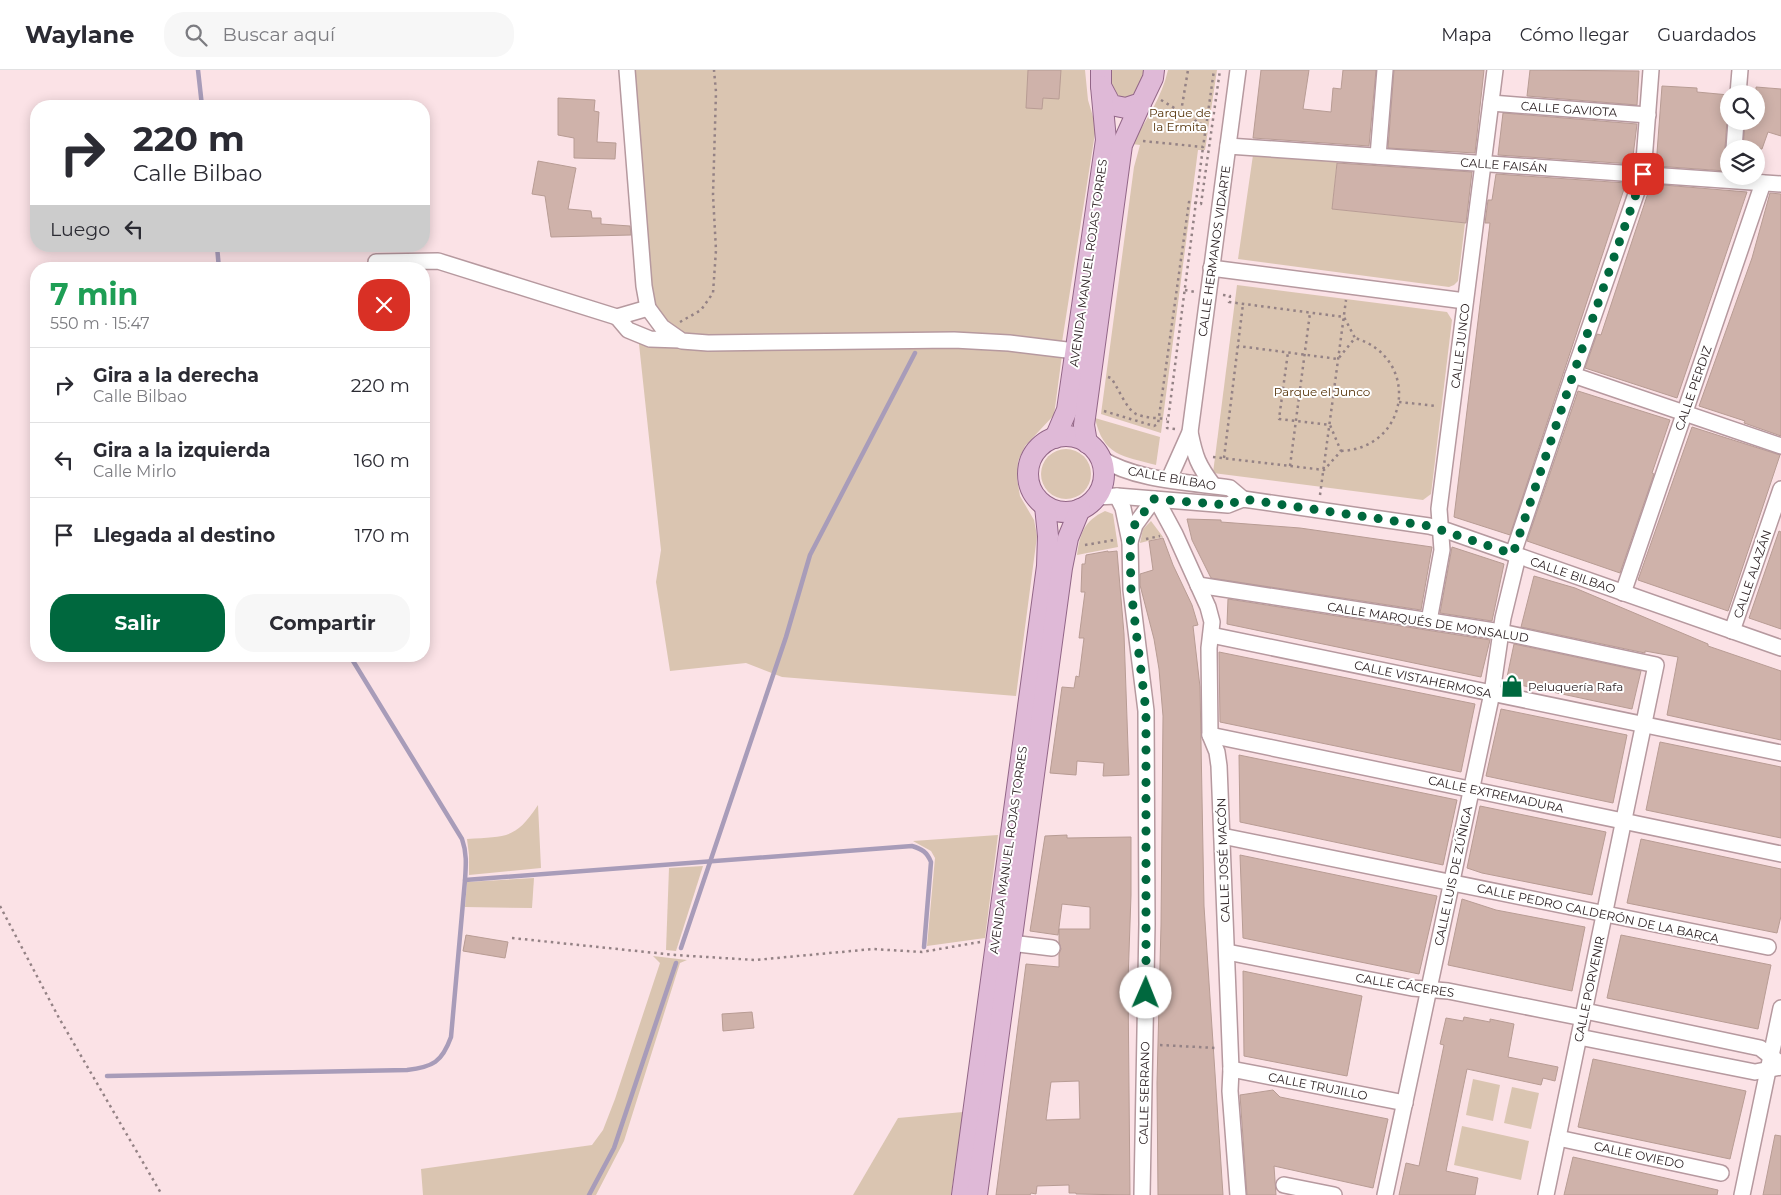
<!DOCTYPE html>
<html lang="es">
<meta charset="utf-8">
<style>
body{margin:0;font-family:Montserrat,sans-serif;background:#f7f7f7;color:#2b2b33;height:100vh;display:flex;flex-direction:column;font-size:19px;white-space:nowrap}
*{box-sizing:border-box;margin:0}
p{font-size:16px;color:#7c7c81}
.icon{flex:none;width:28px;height:28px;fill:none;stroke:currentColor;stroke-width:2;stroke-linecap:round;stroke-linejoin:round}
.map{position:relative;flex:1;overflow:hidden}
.details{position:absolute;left:30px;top:192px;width:400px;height:400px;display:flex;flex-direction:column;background:#fff;border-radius:20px;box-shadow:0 2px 12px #0003}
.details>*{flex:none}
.hud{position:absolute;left:30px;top:30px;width:400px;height:152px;border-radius:20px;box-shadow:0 2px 12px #0003;background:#fff;color:#2b2b33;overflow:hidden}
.fabs{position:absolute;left:1720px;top:15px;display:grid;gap:10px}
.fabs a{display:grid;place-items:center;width:45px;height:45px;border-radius:50%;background:#fff;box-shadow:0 2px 12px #0003;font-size:25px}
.pin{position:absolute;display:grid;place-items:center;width:42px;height:42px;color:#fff;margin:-21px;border-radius:10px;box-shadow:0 2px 8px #0006}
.me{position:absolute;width:55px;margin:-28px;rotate:1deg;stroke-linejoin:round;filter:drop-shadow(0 0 4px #0008)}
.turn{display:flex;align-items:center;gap:18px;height:105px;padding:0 20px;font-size:22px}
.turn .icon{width:65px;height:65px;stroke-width:2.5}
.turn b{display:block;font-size:35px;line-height:42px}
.then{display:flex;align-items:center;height:48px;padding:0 20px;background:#0003;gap:10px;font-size:19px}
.round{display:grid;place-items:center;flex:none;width:52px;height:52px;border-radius:20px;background:#f7f7f7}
.head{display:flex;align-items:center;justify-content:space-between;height:85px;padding:0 20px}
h1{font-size:30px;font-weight:700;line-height:38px;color:#1e9e55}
.button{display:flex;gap:10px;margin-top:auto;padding:10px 20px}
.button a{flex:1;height:58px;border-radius:20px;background:#00683e;color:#fff;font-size:20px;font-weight:700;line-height:58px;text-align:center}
.button a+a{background:#f7f7f7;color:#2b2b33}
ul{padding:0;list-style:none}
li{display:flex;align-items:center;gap:15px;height:75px;padding:0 20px;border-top:1px solid #e1e1e2}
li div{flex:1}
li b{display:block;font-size:19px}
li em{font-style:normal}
header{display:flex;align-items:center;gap:30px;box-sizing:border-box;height:70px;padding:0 25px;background:#fff;border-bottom:1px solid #e1e1e2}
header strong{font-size:24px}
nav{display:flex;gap:28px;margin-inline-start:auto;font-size:18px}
.search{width:350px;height:45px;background:#f7f7f7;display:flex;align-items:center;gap:12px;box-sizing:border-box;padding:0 18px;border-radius:20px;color:#7c7c81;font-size:19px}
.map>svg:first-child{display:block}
.green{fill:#dac5b1}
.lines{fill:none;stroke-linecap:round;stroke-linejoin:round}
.stream{stroke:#a89cb9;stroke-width:4.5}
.building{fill:#cfb2aa;stroke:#b89c94;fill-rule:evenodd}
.minor-casing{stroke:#b6999f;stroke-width:18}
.major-casing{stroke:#926687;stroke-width:22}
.path{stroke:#948285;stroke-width:2.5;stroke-dasharray:2.5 4;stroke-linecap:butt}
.minor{stroke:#fff;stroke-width:15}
.major{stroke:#dfb9d7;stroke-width:20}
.route{stroke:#00683e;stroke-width:9;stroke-dasharray:0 16.2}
.labels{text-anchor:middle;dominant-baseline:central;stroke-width:4;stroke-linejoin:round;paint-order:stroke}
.street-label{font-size:12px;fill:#2d2224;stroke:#fff}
.park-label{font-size:12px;fill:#543208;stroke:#fff}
.poi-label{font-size:12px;fill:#2d2224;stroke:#fff;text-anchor:start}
</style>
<header>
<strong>Waylane</strong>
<div class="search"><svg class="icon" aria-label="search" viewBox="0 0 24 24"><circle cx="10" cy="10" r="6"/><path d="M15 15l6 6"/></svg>Buscar aquí</div>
<nav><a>Mapa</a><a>Cómo llegar</a><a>Guardados</a></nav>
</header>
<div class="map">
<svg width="1781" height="1125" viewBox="0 0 1781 1125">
<rect width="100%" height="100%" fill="#fbe2e6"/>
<g class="green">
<path d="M 633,0 L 1085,0 L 1088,30 L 1096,57 L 1062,272 L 955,262 L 694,265 C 666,258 658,248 651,221 Z"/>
<path d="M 1109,0 L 1146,0 L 1135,23 L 1124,30 C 1112,23 1110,12 1109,0 Z"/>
<path d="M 1168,0 L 1217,0 L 1205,80 L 1198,80 L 1161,363 L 1101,344 L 1134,97 L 1140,75 L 1132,74 C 1146,50 1162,27 1168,0 Z"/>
<path d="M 1253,85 L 1337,92 L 1332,139 L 1465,153 L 1458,211 L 1454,215 L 1449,217 L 1238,189 Z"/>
<path d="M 1237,215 L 1447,242 L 1452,250 L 1431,424 L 1423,430 L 1213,403 Z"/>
<path d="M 639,274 C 780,276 922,270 1062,285 L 1054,345 L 1025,376 L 1018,391 L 1017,409 L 1020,426 L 1034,450 L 1037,466 L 1016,626 L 782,607 L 746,593 L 670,601 L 656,512 L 661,480 Z"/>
<path d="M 1095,348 L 1160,367 L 1156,395 C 1123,386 1103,386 1095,348 Z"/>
<circle cx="1066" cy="404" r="25"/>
<path d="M 1105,441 L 1113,444 L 1118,477 L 1077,485 C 1080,463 1084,451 1105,441 Z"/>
<path d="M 1151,451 L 1163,467 L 1140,473 L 1143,459 Z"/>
<path d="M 538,735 L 541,798 L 469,805 L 469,785 L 467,769 C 506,766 515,770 538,735 Z"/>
<path d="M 998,765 L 985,868 L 927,876 L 935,788 L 931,781 L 913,771 Z"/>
<path d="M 703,796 L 676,881 L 666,880 L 669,798 Z"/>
<path d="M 534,808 L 532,838 L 465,837 L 467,812 Z"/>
<path d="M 653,886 L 687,890 L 680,893 L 624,1071 L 596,1125 L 423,1125 L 421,1099 L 592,1075 L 603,1060 L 615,1029 L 660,893 Z"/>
<path d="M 1473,1009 L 1500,1015 L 1493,1051 L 1466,1045 Z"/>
<path d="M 1512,1017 L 1539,1023 L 1531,1059 L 1504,1053 Z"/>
<path d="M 963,1042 L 951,1125 L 853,1125 L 898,1048 Z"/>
<path d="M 1462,1056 L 1529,1071 L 1521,1110 L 1454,1095 Z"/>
</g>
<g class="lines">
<g class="stream">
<path d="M 198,0 L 202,36"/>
<path d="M 217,176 L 219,199"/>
<path d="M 465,810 L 912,776 C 922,779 927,782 931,792 L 924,877"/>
<path d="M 681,878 L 786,567 L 810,485 L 915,283"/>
<path d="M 107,1006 L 407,1000 C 433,997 442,992 451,967 L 465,810 C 466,795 467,783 462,769 L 350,586"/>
<path d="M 589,1125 L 614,1078 L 676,893"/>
</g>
</g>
<g class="building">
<path d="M 1028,0 L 1061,0 L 1059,29 L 1043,28 L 1042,39 L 1026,38 Z"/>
<path d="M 1261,0 L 1309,0 L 1303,39 L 1331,42 L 1333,18 L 1341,19 L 1343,0 L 1376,0 L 1369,76 L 1253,68 Z"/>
<path d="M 1394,0 L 1484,0 L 1475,83 L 1388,78 Z"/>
<path d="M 1530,0 L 1639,1 L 1637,35 L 1527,26 Z"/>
<path d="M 1662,16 L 1697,18 L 1697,22 L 1729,25 L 1729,45 L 1727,50 L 1725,78 L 1728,86 L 1726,101 L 1656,96 Z"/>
<path d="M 1756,17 L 1781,19 L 1781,66 L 1768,62 L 1762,79 L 1743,79 L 1745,51 L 1756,51 Z"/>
<path d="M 558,28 L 595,30 L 594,41 L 599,42 L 597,72 L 616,73 L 615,89 L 574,88 L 574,68 L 558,65 Z"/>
<path d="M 1503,43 L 1637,54 L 1632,94 L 1498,85 Z"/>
<path d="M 538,91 L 576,98 L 568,139 L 591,141 L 592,148 L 601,148 L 601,154 L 630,156 L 631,165 L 551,167 L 545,126 L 532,124 Z"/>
<path d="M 1337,93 L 1472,102 L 1466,153 L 1332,139 Z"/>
<path d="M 1496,104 L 1626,113 L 1510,465 L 1454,447 L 1490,153 L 1485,153 L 1488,130 L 1492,130 Z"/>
<path d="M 1651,114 L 1747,122 L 1677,328 L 1585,298 L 1597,264 L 1601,265 Z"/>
<path d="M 1770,123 L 1781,124 L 1781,366 L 1744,353 L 1745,351 L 1699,336 L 1752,188 Z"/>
<path d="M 1578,321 L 1670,350 L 1652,403 L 1654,404 L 1620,503 L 1527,471 Z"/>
<path d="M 1692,357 L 1780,385 L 1728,541 L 1638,510 Z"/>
<path d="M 1187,449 L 1221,450 L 1221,452 L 1300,458 L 1432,477 L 1421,540 L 1211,508 L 1192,470 Z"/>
<path d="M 1779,461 L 1781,462 L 1781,559 L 1749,548 Z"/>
<path d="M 1163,468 L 1173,495 L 1192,535 L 1198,555 L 1193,556 L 1200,617 L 1204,836 L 1223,1125 L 1158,1125 L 1157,1013 L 1161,855 L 1163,646 L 1159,599 L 1154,569 L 1140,515 L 1140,504 L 1153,500 L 1149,471 Z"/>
<path d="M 1452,477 L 1504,494 L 1492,551 L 1440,543 Z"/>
<path d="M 1108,481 L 1108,482 L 1117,481 L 1124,564 L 1129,705 L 1103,706 L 1104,693 L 1077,691 L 1076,705 L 1050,703 L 1062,617 L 1074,618 L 1076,606 L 1079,607 L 1084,568 L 1079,568 L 1085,522 L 1081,522 L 1082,494 L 1085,494 L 1086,485 Z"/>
<path d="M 1534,506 L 1575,518 L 1708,574 L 1708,576 L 1781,601 L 1781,670 L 1667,645 L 1678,587 L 1645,581 L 1645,583 L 1521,557 Z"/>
<path d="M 1228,529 L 1490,570 L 1481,607 L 1227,554 Z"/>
<path d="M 1514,574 L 1641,601 L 1632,639 L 1506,612 Z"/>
<path d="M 1219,582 L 1475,634 L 1461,702 L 1220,652 Z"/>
<path d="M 1501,639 L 1627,665 L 1613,733 L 1486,706 Z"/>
<path d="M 1660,672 L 1781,697 L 1781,768 L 1646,740 Z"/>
<path d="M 1239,685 L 1457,730 L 1443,795 L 1240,752 Z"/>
<path d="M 1480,736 L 1606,762 L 1592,825 L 1482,803 L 1467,798 Z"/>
<path d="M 1067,765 L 1067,768 L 1131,767 L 1131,825 L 1128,911 L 1130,1125 L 1076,1124 L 1076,1123 L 1069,1123 L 1069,1115 L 1037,1116 L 1036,1124 L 1031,1123 L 1030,1125 L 996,1125 L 1026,894 L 1059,897 L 1059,884 L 1061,879 L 1059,872 L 1059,859 L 1090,859 L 1090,837 L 1062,834 L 1058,865 L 1030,861 L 1045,766 ZM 1079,1011 L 1080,1049 L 1046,1050 L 1051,1012 Z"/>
<path d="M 1641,769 L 1781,799 L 1781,846 L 1777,863 L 1627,833 Z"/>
<path d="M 1240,785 L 1437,826 L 1419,904 L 1243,868 Z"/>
<path d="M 1462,829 L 1496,840 L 1585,857 L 1572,921 L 1448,895 Z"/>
<path d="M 466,865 L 508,872 L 505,888 L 463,881 Z"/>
<path d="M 1621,865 L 1771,895 L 1758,959 L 1607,928 Z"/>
<path d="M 1243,901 L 1362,926 L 1347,1006 L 1244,986 Z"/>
<path d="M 752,942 L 754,958 L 723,961 L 722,944 Z"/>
<path d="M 1464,947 L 1490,952 L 1490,949 L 1514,954 L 1508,987 L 1558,997 L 1555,1011 L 1543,1008 L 1541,1015 L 1467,999 L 1446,1101 L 1478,1108 L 1475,1125 L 1399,1125 L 1406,1093 L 1419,1096 L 1444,975 L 1440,974 L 1446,948 L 1463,951 Z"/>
<path d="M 1593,989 L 1746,1021 L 1730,1089 L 1578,1057 Z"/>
<path d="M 1273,1020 L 1280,1027 L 1388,1049 L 1373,1118 L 1274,1096 L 1276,1125 L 1247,1125 L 1240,1025 Z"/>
<path d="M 1775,1065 L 1781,1066 L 1781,1125 L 1763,1125 Z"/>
<path d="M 1573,1087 L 1718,1120 L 1717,1125 L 1564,1125 Z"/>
</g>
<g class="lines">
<defs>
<g id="minor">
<path d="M 627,0 L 644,216 L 648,238 L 662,257 L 682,271 L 708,273 L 954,270 L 1009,273 L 1075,281"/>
<path d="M 1738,24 L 1740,0"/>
<path d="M 1491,33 L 1648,45"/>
<path d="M 1228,76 L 1781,114"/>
<path d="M 1734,79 L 1736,51"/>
<path d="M 1378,86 L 1385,0"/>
<path d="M 376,192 L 438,191 L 617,247 L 648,238"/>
<path d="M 1211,198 L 1465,231"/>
<path d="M 617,247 L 628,260 L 650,269 L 680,270"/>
<path d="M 1573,305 L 1781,376"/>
<path d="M 1190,362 C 1195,387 1198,395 1213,415"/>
<path d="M 1100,388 C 1137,411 1187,412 1230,418 L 1243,429"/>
<path d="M 1169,409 L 1190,362 L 1238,0"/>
<path d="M 1117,426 L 1123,438 L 1130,472 L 1131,520 L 1146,641 L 1147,854 L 1142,1125"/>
<path d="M 1095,427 L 1117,426 L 1228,435 L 1243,429 L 1429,456 L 1448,461 L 1781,578"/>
<path d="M 1130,472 L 1135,455 L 1154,429 L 1161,438 L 1175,464 L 1208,537 L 1212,552 L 1209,578 L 1210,665 L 1217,682 L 1219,696 L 1231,999 L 1230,1021 L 1238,1125"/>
<path d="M 1513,484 L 1573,305 L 1643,104 L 1651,0"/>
<path d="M 1198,515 L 1501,562 L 1656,595 L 1546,1125"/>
<path d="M 1623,523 L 1763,113"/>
<path d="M 1429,551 L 1442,480 L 1439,439 L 1495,0"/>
<path d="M 1732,561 L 1781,419"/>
<path d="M 1211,565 L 1781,683"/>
<path d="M 1210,665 L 1781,784"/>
<path d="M 1222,766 L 1768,877"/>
<path d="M 1011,873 L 1052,878"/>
<path d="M 1227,882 L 1412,918 L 1448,921 L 1583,948"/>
<path d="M 1585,941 L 1760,978 L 1781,994"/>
<path d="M 1579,967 L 1755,1002 L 1781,997"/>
<path d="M 1231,999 L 1405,1033"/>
<path d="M 1558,1068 L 1721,1103"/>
<path d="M 1284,1115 L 1334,1125"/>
<path d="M 1385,1125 L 1492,623 L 1503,548 L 1518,486"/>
<path d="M 1742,1125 L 1781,938"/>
</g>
<g id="major">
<path d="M 1101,0 L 1101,16 L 1111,35 L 1126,38 L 1141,33 L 1153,8 L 1154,0"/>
<circle cx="1066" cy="404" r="38"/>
<path d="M 1055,368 L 1067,340 L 1106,70 L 1101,16"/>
<path d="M 1087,373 L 1084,355 L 1122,75 L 1141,33"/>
<path d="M 962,1125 L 1047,496 L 1048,466 L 1045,436"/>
<path d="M 977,1125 L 1062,498 L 1068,468 L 1080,439"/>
</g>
</defs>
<use href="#minor" class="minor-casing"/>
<use href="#major" class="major-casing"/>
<g class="path">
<path d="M 1161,30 L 1206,57 L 1214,0"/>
<path d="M 1181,42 L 1188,0"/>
<path d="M 1143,71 L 1203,77 L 1206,57"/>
<path d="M 1185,220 L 1195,222"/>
<path d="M 1223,225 L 1230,226 L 1229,232 L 1344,247 L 1355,268 L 1338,289 L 1238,276"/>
<path d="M 680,252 L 701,240 L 713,223 L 716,180 L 713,125 L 716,22 L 714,0"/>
<path d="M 1108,307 L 1111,308 C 1118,317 1126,339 1136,344 C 1145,348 1157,348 1167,349"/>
<path d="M 1399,332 L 1437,336"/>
<path d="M 1104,341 L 1154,356 L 1158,354 L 1189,132 L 1201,134 L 1220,0"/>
<path d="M 1175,359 L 1167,358 L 1203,77"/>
<path d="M 1341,381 C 1410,378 1421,288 1355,268"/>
<path d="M 1213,387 L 1324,400 L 1341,381 L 1330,355 L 1279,349 L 1288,282"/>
<path d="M 1224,388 L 1243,234"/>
<path d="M 1290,396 L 1310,243"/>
<path d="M 1320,425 L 1346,230"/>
<path d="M 1030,429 C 1018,407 1021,388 1039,371"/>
<path d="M 1146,469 L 1160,466"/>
<path d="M 1085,475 L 1114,470"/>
<path d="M 0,836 L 59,948 L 162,1125"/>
<path d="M 512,868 L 675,885 L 755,890 L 873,879 L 922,882 L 980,872"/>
<path d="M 1160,975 L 1216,978"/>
</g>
<use href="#minor" class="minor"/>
<use href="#major" class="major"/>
</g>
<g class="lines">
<path class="route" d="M 1146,923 L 1146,641 L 1131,520 L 1130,472 L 1135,454 L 1154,429 L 1228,435 L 1243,429 L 1429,456 L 1513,484 L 1573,305 L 1643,104"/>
</g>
<defs>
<symbol id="shop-bare" viewBox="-9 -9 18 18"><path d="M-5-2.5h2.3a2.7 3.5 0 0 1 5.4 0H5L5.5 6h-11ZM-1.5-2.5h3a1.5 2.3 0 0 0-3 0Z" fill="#00683e" stroke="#fff" stroke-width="2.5" paint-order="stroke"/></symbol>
</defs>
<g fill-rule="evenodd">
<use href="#shop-bare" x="1496" y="600" width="32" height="32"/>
</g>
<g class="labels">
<g class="street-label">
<text transform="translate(1569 39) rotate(4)">CALLE GAVIOTA</text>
<text transform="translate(1504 95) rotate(4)">CALLE FAISÁN</text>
<text transform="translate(1214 181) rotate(-82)">CALLE HERMANOS VIDARTE</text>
<text transform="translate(1088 193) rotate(-82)">AVENIDA MANUEL ROJAS TORRES</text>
<text transform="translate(1460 276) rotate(-83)">CALLE JUNCO</text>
<text transform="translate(1693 318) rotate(-71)">CALLE PERDIZ</text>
<text transform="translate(1172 408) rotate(10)">CALLE BILBAO</text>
<text transform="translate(1752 504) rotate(-71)">CALLE ALAZÁN</text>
<text transform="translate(1573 505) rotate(19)">CALLE BILBAO</text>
<text transform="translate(1428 552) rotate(9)">CALLE MARQUÉS DE MONSALUD</text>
<text transform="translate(1423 609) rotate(12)">CALLE VISTAHERMOSA</text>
<text transform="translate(1496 724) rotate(12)">CALLE EXTREMADURA</text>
<text transform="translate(1008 780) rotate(-82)">AVENIDA MANUEL ROJAS TORRES</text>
<text transform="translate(1223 790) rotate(-92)">CALLE JOSÉ MACÓN</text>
<text transform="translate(1453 806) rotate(-78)">CALLE LUIS DE ZÚÑIGA</text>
<text transform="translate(1598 843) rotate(12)">CALLE PEDRO CALDERÓN DE LA BARCA</text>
<text transform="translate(1405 915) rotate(9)">CALLE CÁCERES</text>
<text transform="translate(1589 919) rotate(-78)">CALLE PORVENIR</text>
<text transform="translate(1318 1016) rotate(11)">CALLE TRUJILLO</text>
<text transform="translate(1144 1023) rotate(-89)">CALLE SERRANO</text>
<text transform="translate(1639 1085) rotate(12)">CALLE OVIEDO</text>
</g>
<g class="park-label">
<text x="1180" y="42">Parque de<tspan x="1180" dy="14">la Ermita</tspan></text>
<text x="1322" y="321">Parque el Junco</text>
</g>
<g class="poi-label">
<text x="1528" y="616">Peluquería Rafa</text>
</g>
</g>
</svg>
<div class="fabs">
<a><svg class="icon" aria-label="search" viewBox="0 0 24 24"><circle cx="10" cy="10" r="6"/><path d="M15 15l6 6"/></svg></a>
<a><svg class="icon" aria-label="layers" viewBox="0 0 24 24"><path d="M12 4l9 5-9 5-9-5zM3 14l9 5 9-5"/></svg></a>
</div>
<div class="pin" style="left:1643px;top:104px;background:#d93025"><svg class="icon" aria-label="arrive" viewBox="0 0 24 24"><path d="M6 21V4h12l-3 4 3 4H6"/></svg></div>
<svg class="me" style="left:1146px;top:923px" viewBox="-20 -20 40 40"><circle r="19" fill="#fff"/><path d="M0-13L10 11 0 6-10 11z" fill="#00683e"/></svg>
<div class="hud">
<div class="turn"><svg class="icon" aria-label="right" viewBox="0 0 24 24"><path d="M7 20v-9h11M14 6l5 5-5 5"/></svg><div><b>220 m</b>Calle Bilbao</div></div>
<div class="then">Luego<svg class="icon" aria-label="left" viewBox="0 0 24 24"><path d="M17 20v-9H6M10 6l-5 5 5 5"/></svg></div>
</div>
<section class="details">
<div class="head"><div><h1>7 min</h1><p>550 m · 15:47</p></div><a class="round" style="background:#d93025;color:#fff"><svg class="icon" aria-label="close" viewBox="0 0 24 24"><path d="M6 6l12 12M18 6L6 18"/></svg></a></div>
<ul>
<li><svg class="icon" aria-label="right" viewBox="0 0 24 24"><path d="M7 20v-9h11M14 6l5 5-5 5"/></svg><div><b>Gira a la derecha</b><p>Calle Bilbao</p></div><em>220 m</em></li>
<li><svg class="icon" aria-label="left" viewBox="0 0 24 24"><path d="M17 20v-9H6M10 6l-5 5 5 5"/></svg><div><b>Gira a la izquierda</b><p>Calle Mirlo</p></div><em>160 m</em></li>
<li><svg class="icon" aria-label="arrive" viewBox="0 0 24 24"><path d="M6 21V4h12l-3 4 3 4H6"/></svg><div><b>Llegada al destino</b></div><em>170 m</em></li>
</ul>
<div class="button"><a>Salir</a><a>Compartir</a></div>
</section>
</div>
